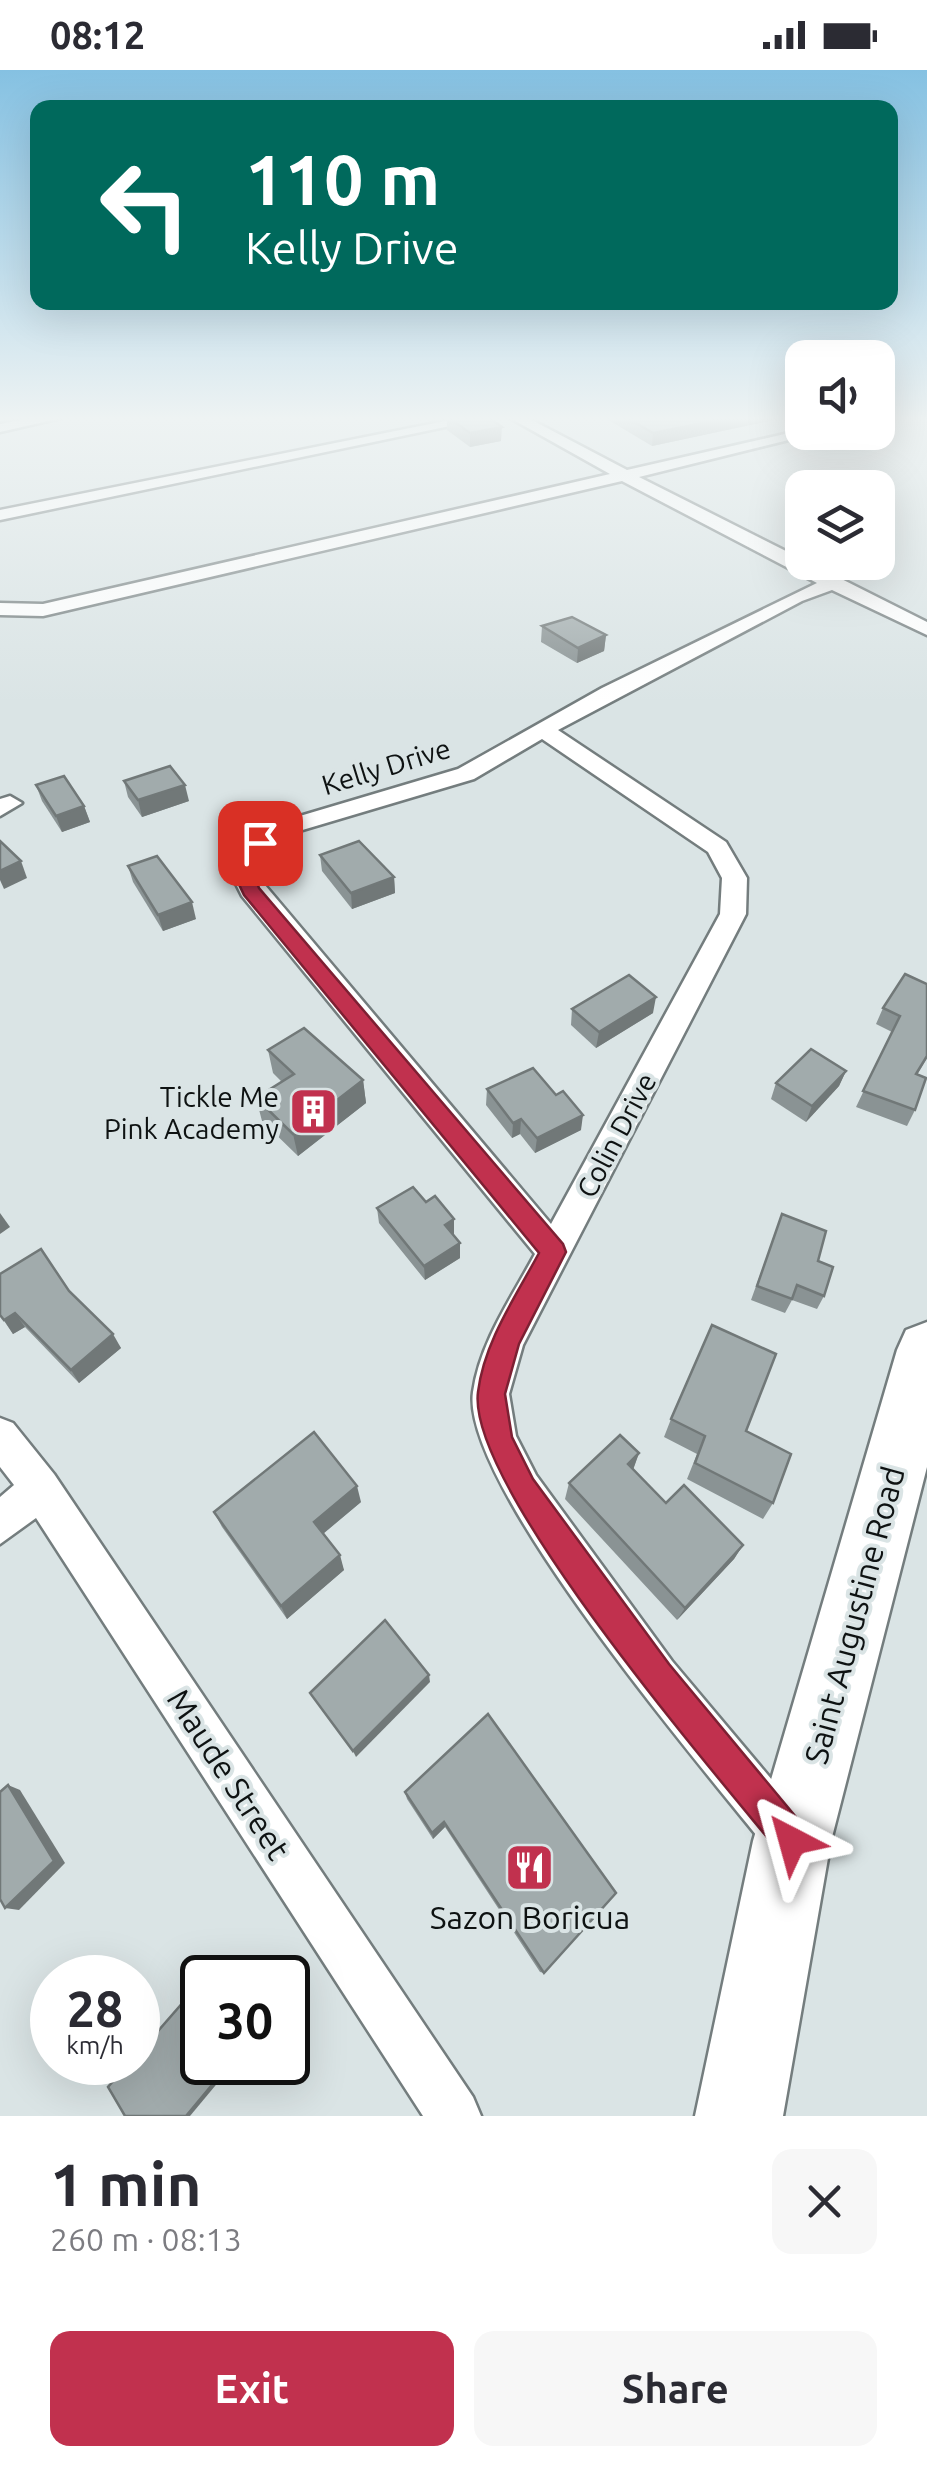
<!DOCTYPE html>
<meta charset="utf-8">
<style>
body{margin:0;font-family:Ubuntu,sans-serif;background:#f7f7f7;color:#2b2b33;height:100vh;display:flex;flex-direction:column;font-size:38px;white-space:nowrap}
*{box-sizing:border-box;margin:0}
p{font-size:32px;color:#7c7c81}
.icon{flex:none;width:55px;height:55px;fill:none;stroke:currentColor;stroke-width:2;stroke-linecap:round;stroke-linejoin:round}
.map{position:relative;height:2046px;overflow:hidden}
.panel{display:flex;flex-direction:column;background:#fff;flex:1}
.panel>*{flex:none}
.banner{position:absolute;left:30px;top:30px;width:868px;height:210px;border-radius:20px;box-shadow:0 10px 40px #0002;background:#00695c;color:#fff;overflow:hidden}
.controls{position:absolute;left:785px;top:270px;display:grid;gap:20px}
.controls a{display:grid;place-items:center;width:110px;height:110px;border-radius:20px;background:#fff;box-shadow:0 10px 40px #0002;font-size:50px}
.speed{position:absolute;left:30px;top:1885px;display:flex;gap:20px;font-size:50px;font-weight:700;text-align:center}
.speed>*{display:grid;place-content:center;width:130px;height:130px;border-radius:50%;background:#fff;box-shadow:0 10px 40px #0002;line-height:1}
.speed small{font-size:25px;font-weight:400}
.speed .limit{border:5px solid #111;border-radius:15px;background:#fff;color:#111}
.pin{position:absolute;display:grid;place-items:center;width:85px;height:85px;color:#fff;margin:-42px;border-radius:20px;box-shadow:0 5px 15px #0006}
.me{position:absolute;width:110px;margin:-55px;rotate:321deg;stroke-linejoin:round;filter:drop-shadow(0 0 8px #0008)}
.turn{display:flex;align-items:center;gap:35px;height:210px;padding:0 50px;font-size:45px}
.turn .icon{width:130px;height:130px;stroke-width:2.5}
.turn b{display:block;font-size:70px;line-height:85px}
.round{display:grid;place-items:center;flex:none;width:105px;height:105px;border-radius:20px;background:#f7f7f7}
.overview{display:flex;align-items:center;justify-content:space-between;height:170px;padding:0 50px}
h1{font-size:60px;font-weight:700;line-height:75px}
.cta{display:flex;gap:20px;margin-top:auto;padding:20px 50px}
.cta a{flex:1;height:115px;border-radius:20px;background:#c1314e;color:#fff;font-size:40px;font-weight:700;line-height:115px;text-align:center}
.cta a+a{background:#f7f7f7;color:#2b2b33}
.status{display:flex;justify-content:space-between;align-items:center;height:70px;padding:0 50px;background:#fff;direction:ltr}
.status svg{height:28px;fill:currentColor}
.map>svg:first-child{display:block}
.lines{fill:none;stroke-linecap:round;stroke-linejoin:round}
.minor-casing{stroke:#747d7e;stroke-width:5}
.primary-casing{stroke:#747d7e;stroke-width:5}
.minor{fill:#fff;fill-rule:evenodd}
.primary{fill:#fff;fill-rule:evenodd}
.wall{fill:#8a9394}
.shaded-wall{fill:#717878}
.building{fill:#a1abac;stroke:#717878;stroke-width:2.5}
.route{fill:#c1314e;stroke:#7d2033;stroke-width:2.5}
.labels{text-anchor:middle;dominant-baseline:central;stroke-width:8;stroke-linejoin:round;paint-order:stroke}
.street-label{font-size:28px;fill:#0e1212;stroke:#dae4e5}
.poi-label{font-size:28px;fill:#0e1212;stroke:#dae4e5;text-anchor:end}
.near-street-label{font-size:32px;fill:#0e1212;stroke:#dae4e5}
.near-poi-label{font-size:32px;fill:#0e1212;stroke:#dae4e5}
</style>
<div class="status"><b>08:12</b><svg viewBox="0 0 49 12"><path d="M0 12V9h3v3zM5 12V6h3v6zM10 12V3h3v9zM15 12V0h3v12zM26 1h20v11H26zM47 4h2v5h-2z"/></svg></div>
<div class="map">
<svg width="927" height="2046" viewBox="0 0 927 2046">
<rect width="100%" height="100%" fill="#dae4e5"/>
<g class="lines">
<defs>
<g id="minor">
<path d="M 31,348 L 61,348 L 0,362 L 0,354 Z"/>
<path d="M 460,348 L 488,348 L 0,450 L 0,440 Z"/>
<path d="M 510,348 L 528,348 L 627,400 L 802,360 L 821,362 L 639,407 L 927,552 L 927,565 L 832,520 L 802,531 L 558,660 L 726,772 L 747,808 L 746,844 L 523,1275 L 509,1324 L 516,1366 L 536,1405 L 672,1591 L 804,1748 L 810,1765 L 804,1782 L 787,1788 L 770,1782 C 706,1702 460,1414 473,1322 C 480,1272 512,1227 535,1184 L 242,826 L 233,808 L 243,778 L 273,754 L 458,699 L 602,618 L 817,513 L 622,411 L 43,546 L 0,545 L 0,533 L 43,534 L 610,404 ZM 542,669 L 708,782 L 722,808 L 720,844 L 551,1154 L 259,808 L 264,787 L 289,764 L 474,709 Z"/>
<path d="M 10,726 L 22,733 L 0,746 L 0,729 Z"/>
<path d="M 0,1348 L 13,1353 L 54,1404 L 473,2027 L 481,2046 L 423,2046 L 36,1448 L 0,1474 L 0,1427 L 14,1415 L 0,1397 Z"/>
</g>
<path id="primary" d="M 927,1252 L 927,1397 L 831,1771 L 783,2046 L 695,2046 L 753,1771 L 897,1280 L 906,1260 Z"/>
</defs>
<use href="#minor" class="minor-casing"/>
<use href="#primary" class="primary-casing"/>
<use href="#minor" class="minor"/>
<use href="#primary" class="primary"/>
</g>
<g class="wall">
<path d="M 447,348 L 489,348 L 501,371 L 470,377 L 447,360 Z"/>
<path d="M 605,348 L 783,348 L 652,376 Z"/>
<path d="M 542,556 L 606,565 L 604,581 L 577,593 L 541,572 Z"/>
<path d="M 124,711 L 189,731 L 142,747 L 128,727 Z"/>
<path d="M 36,715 L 84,736 L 90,752 L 62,762 L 42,731 Z"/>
<path d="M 320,785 L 394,807 L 395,823 L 352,839 L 322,801 Z"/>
<path d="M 128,796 L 196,849 L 163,861 L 133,812 Z"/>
<path d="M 927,914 L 927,988 L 917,1005 L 915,1040 L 907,1056 L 856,1037 L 892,962 L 876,954 L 883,938 Z"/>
<path d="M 572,939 L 653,943 L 596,978 L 571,955 Z"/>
<path d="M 268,980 L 363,1010 L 366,1033 L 298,1086 L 262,1051 L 256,1028 L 282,1012 L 273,1003 Z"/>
<path d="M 846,1001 L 839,1016 L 806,1052 L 771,1029 L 776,1013 Z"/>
<path d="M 487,1019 L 556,1025 L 581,1060 L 535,1083 L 520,1064 L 512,1068 L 486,1035 Z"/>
<path d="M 426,1132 L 454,1149 L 454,1164 L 453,1165 L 460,1173 L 460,1188 L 425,1210 L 379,1153 L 377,1138 Z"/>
<path d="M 782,1144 L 818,1191 L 824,1226 L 817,1239 L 792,1230 L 785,1243 L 751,1230 Z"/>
<path d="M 69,1221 L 121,1278 L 79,1313 L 25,1257 L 13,1264 L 0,1245 Z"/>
<path d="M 671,1349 L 746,1361 L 773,1433 L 763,1449 L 687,1409 L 697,1384 L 664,1367 Z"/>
<path d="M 639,1383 L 633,1399 L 666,1433 L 743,1475 L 734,1489 L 677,1550 L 565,1429 L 569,1413 Z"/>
<path d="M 361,1432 L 323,1464 L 344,1500 L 287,1549 L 222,1457 L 214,1442 Z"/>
<path d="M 405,1722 L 616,1823 L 544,1903 L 540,1902 L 445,1757 L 433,1769 L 407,1729 Z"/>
</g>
<g class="shaded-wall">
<path d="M 728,348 L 783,348 L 652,376 L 653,363 Z"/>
<path d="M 502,357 L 501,371 L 470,377 L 470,363 Z"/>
<path d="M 606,565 L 604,581 L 577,593 L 578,578 Z"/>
<path d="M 185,715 L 189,731 L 142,747 L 138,730 Z"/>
<path d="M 84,736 L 90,752 L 62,762 L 56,746 Z"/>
<path d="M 21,791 L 27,808 L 4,819 L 0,810 L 0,801 Z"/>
<path d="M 394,807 L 395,823 L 352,839 L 351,823 Z"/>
<path d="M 192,832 L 196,849 L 163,861 L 158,845 Z"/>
<path d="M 656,927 L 653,943 L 596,978 L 599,962 Z"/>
<path d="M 846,1001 L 839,1016 L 806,1052 L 812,1036 Z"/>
<path d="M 363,1010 L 366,1033 L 298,1086 L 293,1064 Z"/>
<path d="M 583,1045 L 581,1060 L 535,1083 L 537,1068 Z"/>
<path d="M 521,1049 L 520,1064 L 512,1068 L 513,1053 Z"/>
<path d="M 0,1143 L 10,1157 L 0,1164 Z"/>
<path d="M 454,1149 L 454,1164 L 445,1169 L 445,1155 Z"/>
<path d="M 460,1173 L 460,1188 L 425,1210 L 424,1196 Z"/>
<path d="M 15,1243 L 25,1257 L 13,1264 L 4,1250 Z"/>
<path d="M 113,1264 L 121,1278 L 79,1313 L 71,1300 Z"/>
<path d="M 639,1383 L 633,1400 L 628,1394 Z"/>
<path d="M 357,1416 L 361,1432 L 319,1467 L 314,1452 Z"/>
<path d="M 743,1475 L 734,1489 L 677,1550 L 685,1538 Z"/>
<path d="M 340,1485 L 344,1500 L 287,1549 L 281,1536 Z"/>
<path d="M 429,1605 L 430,1612 L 356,1687 L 353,1681 Z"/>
<path d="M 8,1715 L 20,1720 L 65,1793 L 19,1840 L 5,1838 Z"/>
<path d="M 444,1752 L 445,1757 L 433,1769 L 432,1763 Z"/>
<path d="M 231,1992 L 235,1992 L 190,2046 L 186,2046 Z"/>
</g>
<g class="building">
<path d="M 449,348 L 489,348 L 502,357 L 470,363 Z"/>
<path d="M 628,348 L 728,348 L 653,363 Z"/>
<path d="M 572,547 L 606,565 L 578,578 L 542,556 Z"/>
<path d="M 170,696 L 185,715 L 138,730 L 124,711 Z"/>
<path d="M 64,706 L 84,736 L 56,746 L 36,715 Z"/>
<path d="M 0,771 L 21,791 L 0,801 Z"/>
<path d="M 359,771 L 394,807 L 351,823 L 320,785 Z"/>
<path d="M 157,786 L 192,832 L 158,845 L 128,796 Z"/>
<path d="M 905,904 L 927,914 L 927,986 L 916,1004 L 926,1008 L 915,1040 L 863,1021 L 900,946 L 883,938 Z"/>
<path d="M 629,905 L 656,927 L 599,962 L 572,939 Z"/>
<path d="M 304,958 L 363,1010 L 293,1064 L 256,1028 L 294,1004 L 268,980 Z"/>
<path d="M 811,979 L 846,1001 L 812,1036 L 776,1013 Z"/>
<path d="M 533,998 L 556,1025 L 563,1021 L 583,1045 L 537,1068 L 521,1049 L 513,1053 L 487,1019 Z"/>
<path d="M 413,1117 L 426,1132 L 435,1126 L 454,1149 L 445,1155 L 460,1173 L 424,1196 L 377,1138 Z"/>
<path d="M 782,1144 L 826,1161 L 818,1191 L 833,1197 L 824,1226 L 797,1215 L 792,1229 L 757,1216 Z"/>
<path d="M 41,1179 L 69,1221 L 113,1264 L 71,1300 L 15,1243 L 4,1250 L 0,1245 L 0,1204 Z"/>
<path d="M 712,1255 L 776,1284 L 746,1361 L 791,1384 L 773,1433 L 695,1393 L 705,1366 L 671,1349 Z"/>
<path d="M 314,1362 L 357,1416 L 314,1452 L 340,1485 L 281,1536 L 214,1442 Z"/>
<path d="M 620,1365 L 639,1383 L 628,1394 L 666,1433 L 684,1415 L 743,1475 L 685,1538 L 569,1413 Z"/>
<path d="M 385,1550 L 429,1605 L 353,1681 L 310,1623 Z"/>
<path d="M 488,1644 L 616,1823 L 544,1903 L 444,1752 L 432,1763 L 405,1722 Z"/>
<path d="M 8,1715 L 54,1791 L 5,1838 L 0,1829 L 0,1722 Z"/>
<path d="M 199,1914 L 202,1920 L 202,1992 L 231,1992 L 186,2046 L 125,2046 L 108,2017 L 130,1992 L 138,1992 L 138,1984 Z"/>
</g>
<linearGradient id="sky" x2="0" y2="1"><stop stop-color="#85c1e2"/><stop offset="0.55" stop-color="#eef3f3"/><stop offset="1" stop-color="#eef3f3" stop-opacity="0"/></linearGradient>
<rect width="927" height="634" fill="url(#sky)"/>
<path class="route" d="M 253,769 L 269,773 L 255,808 L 259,818 L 563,1174 L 566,1182 L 519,1274 L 505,1324 L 512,1367 L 533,1409 L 669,1594 L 805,1758 L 810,1771 L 805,1783 L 792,1789 L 780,1783 C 715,1703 466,1415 478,1322 C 484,1272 516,1226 539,1183 L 244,825 L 236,808 Z"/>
<defs>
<symbol id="building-square" viewBox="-11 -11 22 22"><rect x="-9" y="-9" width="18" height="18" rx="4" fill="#c1314e" stroke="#dae4e5"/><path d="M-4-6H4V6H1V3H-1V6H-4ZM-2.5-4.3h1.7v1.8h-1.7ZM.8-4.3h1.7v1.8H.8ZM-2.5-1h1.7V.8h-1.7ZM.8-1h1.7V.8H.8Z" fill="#fff"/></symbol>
<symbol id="restaurant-square" viewBox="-11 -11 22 22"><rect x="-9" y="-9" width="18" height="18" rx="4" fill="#c1314e" stroke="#dae4e5"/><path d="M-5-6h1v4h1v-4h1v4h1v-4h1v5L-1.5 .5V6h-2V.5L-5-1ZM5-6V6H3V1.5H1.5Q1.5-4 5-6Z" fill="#fff"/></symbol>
</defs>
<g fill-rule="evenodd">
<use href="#building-square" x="286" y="1014" width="55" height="55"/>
<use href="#restaurant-square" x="502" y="1770" width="55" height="55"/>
</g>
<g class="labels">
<g class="street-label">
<text transform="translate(386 696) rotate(-17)">Kelly Drive</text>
<text transform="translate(616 1065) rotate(-62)">Colin Drive</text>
</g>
<g class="poi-label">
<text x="279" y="1026">Tickle Me<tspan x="279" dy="32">Pink Academy</tspan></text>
</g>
<g class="near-street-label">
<text transform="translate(854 1545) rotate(-75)">Saint Augustine Road</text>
<text transform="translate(229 1704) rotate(57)">Maude Street</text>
</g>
<g class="near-poi-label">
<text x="530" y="1847">Sazon Boricua</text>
</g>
</g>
</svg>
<div class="controls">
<a><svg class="icon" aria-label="sound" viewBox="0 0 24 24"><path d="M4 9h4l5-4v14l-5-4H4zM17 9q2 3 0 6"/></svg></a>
<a><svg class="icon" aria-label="layers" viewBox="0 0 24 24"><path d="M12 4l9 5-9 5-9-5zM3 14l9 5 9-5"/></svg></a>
</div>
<div class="speed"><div>28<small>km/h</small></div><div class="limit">30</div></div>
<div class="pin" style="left:260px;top:773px;background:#d93025"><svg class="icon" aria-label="arrive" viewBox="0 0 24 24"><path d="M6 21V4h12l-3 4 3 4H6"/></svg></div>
<svg class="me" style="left:792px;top:1771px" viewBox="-20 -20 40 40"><path d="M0-17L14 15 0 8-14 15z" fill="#c1314e" stroke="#fff" stroke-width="4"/></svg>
<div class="banner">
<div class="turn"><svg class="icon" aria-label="left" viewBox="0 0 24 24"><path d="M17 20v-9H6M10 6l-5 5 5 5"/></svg><div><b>110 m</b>Kelly Drive</div></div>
</div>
</div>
<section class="panel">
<div class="overview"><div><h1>1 min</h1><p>260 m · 08:13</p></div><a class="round"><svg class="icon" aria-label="close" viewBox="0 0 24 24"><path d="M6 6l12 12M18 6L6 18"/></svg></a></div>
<div class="cta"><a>Exit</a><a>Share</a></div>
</section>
